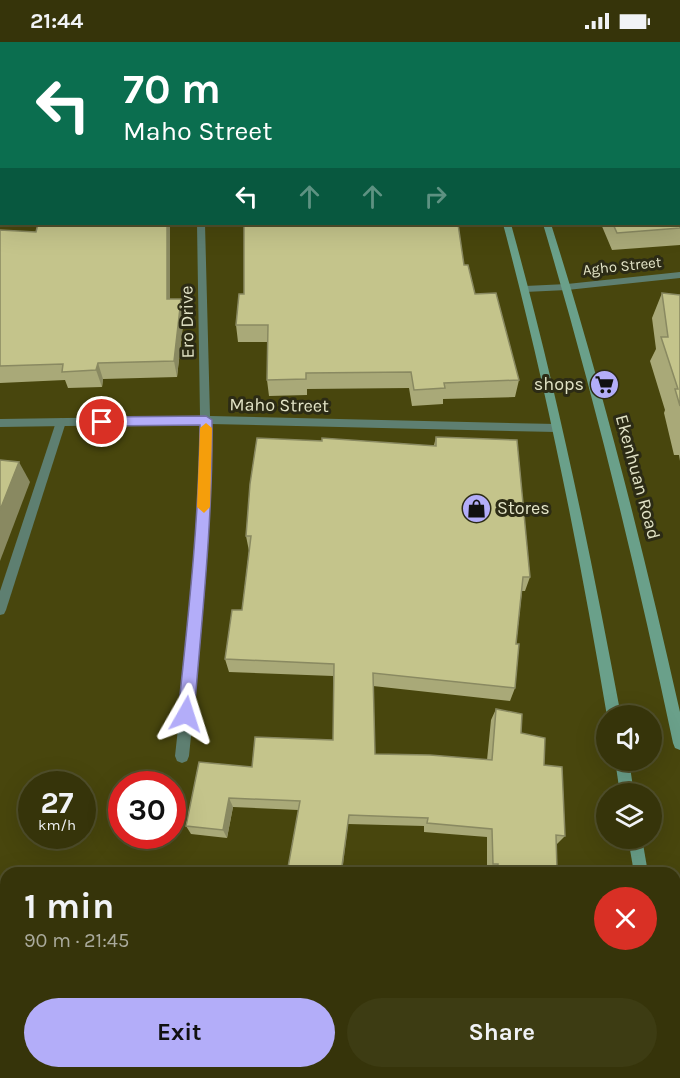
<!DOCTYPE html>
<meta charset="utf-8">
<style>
body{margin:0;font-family:Karla,sans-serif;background:#3d3c13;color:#f1f3f6;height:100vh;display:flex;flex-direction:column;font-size:22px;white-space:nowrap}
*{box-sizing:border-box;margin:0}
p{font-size:20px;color:#aaaa9c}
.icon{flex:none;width:33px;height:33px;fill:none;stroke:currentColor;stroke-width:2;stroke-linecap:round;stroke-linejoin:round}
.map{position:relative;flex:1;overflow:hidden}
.sheet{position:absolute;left:0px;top:825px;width:681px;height:212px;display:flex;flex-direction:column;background:#36340a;border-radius:18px 18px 0 0;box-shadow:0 6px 24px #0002,0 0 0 2px #504f2b}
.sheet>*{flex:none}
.guide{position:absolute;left:0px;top:0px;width:681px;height:183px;box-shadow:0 6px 24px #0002,0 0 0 2px #504f2b;background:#0b6e4f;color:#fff;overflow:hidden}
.fabs{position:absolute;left:596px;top:663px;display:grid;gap:12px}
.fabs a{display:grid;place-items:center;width:66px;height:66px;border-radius:50%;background:#36340a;box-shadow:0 6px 24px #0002,0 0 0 2px #504f2b;font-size:30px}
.speed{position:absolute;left:18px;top:729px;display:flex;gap:12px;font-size:30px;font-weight:700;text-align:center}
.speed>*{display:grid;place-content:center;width:78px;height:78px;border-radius:50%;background:#36340a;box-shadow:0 6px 24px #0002,0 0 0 2px #504f2b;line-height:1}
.speed small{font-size:15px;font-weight:400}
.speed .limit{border:9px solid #d22;background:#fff;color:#111}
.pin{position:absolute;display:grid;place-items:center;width:51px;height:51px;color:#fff;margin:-26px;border:3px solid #fff;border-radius:50%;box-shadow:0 2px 6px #0007}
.me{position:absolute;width:66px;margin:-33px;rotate:6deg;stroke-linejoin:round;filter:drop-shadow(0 0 4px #0008)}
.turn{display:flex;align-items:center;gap:21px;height:126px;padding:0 24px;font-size:27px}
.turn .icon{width:78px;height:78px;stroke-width:2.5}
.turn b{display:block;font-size:42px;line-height:51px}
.lanes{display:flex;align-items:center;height:57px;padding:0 24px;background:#0003;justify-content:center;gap:30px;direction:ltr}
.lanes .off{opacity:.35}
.round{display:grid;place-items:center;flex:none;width:63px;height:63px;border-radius:32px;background:#3d3c13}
.overview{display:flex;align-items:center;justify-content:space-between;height:102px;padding:0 24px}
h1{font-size:36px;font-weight:700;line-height:45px}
.cta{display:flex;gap:12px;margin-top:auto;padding:12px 24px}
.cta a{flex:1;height:69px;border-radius:36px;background:#b3adf9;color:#111;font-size:24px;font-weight:700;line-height:69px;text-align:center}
.cta a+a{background:#3d3c13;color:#f1f3f6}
.status{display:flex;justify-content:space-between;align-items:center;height:42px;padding:0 30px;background:#36340a;direction:ltr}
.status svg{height:16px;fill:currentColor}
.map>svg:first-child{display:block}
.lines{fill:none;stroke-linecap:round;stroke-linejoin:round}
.service{fill:#5e7f71;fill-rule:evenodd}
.minor{fill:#5e7f71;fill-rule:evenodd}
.secondary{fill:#6aa08a;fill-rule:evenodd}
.wall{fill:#a9a978}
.shaded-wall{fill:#898961}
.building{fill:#c4c48b;stroke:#898961;stroke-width:1.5}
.route{fill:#b3adf9;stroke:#7470a2;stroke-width:1.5}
.slow{fill:#f59e0b}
.labels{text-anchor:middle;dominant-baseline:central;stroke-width:6;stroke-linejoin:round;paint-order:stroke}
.far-street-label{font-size:15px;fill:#e3e4c7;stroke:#2c2b15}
.street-label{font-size:18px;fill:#e3e4c7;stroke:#2c2b15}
.poi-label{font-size:18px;fill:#e3e4c7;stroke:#2c2b15;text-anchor:end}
</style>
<div class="status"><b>21:44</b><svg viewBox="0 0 49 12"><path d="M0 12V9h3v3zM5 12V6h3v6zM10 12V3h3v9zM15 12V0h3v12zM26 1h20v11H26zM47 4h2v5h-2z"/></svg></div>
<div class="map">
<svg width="680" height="1036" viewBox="0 0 680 1036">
<rect width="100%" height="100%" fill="#48460d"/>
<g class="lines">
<path class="service" d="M 61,376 L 66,380 L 6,568 L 4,572 L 0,573 L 0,549 L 56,380 Z"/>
<g class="minor">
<path d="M 179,0 L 187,0 L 187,2 L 180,2 Z"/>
<path d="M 674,0 L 680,0 L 680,4 L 680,2 Z"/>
<rect x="0" y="169" width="2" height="6"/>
<path d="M 197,182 L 205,182 L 210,374 L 556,382 L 561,386 L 556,390 L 210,382 C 213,493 200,604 189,714 L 187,719 L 182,721 L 177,719 L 175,714 C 187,604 201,493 200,382 L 0,385 L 0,377 L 200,374 Z"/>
<path d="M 680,230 L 680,236 L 567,248 L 525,250 L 520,247 L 525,244 L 567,242 Z"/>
</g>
<g class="secondary">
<path d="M 429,0 L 437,0 L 437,2 L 430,2 Z"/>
<path d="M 462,0 L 470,0 L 470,2 L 463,2 Z"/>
<path d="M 503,182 L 511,182 C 556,344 590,508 621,674 L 607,674 C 579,508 546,344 503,182 Z"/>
<path d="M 543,182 L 551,182 C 602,343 643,506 680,670 L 680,708 L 675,706 L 673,701 C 636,526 594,353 543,182 Z"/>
<path d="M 615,718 L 629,718 L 634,752 L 620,752 Z"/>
<path d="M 628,796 L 642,796 L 648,831 L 634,831 Z"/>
<path d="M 675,1029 L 676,1036 L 660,1036 L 659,1030 Z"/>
</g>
</g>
<g class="wall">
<path d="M 64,0 L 178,0 L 177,1 L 172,2 L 49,2 Z"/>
<path d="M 504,0 L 673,0 L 674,2 L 505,2 Z"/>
<path d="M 680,11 L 680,203 L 612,208 L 601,182 L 680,182 Z"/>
<path d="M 38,182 L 170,182 L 170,257 L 184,274 L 177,335 L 103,337 L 102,345 L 68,346 L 65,338 L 0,341 L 0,189 L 36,190 Z"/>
<path d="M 464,223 L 475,252 L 519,338 L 515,355 L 443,357 L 443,362 L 412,364 L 409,346 L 307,347 L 307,353 L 269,354 L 267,338 L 267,300 L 238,300 L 236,283 L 244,252 Z"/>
<path d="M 662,251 L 680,253 L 680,419 L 679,413 L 674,413 L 664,371 L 665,368 L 650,319 L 656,307 L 652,276 Z"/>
<path d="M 436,395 L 530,535 L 525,549 L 522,549 L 516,602 L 515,646 L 510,659 L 373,644 L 375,712 L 487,718 L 491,678 L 496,667 L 521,691 L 544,723 L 565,794 L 557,802 L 557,828 L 554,831 L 492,831 L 492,829 L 487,829 L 487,795 L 424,790 L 424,784 L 348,782 L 298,768 L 233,765 L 227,796 L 191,792 L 186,784 L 252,725 L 333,698 L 333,634 L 229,630 L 225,617 L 242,568 L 249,509 L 246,494 L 434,403 Z"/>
</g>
<g class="shaded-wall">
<rect x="0" y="80" width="2" height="18"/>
<path d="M 167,182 L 170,182 L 170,274 L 167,257 Z"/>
<path d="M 181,257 L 184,274 L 177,335 L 174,319 Z"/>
<path d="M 98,321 L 103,337 L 102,345 L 96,328 Z"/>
<path d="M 19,420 L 30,440 L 0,519 L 0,468 Z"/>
<path d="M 229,756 L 233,765 L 227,796 L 223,788 Z"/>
<path d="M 349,773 L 348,782 L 342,831 L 341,831 Z"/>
<path d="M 39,1030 L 52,1030 L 50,1036 L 37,1036 Z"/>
<path d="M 229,1030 L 233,1030 L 232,1036 L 228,1036 Z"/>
</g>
<g class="building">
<path d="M 0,0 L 17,0 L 18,2 L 2,2 L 2,80 L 0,80 Z"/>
<path d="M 64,0 L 167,0 L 167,2 L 49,2 Z"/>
<path d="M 219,0 L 402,0 L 403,2 L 219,2 Z"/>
<path d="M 519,0 L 673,0 L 674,2 L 519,2 Z"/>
<path d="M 680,10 L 680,186 L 617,191 L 613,182 L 680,182 Z"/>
<path d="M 38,182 L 167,182 L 167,257 L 181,257 L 174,319 L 98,321 L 96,328 L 62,330 L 63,322 L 0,324 L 0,188 L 36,190 Z"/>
<path d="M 244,182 L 458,182 L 464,223 L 468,223 L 475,252 L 496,251 L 519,338 L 444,341 L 445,346 L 414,348 L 411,330 L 306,331 L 306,337 L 267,338 L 268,283 L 236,283 L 239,252 L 244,252 Z"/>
<path d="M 662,251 L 680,253 L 680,364 L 675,347 L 678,347 L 661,295 L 668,295 Z"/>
<path d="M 436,395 L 517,398 L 530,535 L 523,535 L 516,602 L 519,602 L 515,646 L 373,631 L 375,712 L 430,713 L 492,718 L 496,667 L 522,672 L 521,691 L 545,696 L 544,723 L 562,725 L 565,794 L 556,793 L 557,828 L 530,825 L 531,831 L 498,831 L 498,822 L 493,822 L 492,787 L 427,781 L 428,776 L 349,773 L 341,831 L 287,831 L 300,759 L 229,756 L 223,788 L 186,784 L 199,720 L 252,725 L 255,695 L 333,698 L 334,622 L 225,617 L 232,568 L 242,568 L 251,494 L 246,494 L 250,442 L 257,396 L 322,399 L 322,396 L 436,404 Z"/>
<path d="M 0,418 L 19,420 L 0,468 Z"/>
<path d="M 6,1009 L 6,1030 L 39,1030 L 37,1036 L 0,1036 L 0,1025 Z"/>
<path d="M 125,1030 L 229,1030 L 228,1036 L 124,1036 Z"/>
</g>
<path class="route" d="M 206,374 L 212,378 C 213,477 202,574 194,672 L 191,677 L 186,680 L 181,677 L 178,672 C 188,576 199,480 200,383 L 102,384 L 96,380 L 102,375 Z"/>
<path class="slow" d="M 206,381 L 212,386 L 210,465 L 204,471 L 197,465 L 200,386 Z"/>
<defs>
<symbol id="supermarket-disc" viewBox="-11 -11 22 22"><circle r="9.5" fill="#b3adf9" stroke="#2c2b15"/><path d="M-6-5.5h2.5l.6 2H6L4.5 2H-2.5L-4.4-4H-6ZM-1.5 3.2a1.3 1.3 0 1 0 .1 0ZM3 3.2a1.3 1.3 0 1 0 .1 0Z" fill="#111"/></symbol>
<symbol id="shop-disc" viewBox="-11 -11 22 22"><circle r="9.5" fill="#b3adf9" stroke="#2c2b15"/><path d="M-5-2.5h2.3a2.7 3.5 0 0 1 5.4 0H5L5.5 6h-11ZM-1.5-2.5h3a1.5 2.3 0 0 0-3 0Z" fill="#111"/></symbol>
</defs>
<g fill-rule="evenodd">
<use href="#supermarket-disc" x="588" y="326" width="33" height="33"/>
<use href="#shop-disc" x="460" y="450" width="33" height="33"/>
</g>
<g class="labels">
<g class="far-street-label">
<text transform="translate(622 224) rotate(-6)">Agho Street</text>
</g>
<g class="street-label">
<text transform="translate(187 280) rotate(-91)">Ero Drive</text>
<text transform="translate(279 363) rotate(1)">Maho Street</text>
<text transform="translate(638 435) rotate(75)">Ekenhuan Road</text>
</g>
<g class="poi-label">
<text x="584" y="342">shops</text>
<text x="497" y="466" text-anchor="start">Stores</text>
</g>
</g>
</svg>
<div class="fabs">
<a><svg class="icon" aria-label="sound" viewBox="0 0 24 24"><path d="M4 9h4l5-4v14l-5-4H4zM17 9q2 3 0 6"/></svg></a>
<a><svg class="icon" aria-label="layers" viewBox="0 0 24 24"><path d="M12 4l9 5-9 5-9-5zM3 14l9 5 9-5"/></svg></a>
</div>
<div class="speed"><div>27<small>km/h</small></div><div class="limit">30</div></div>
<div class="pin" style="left:102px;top:380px;background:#d93025"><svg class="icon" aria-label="arrive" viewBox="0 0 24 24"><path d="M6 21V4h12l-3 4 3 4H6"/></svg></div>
<svg class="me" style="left:186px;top:672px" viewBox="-20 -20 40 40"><path d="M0-17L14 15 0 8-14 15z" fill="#b3adf9" stroke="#fff" stroke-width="4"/></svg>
<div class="guide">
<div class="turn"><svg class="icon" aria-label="left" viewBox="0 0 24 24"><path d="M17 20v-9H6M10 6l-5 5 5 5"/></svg><div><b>70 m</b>Maho Street</div></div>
<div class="lanes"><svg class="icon" aria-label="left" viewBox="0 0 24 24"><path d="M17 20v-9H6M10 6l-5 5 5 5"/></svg><svg class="icon off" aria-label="ahead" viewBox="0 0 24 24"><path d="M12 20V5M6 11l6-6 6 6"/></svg><svg class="icon off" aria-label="ahead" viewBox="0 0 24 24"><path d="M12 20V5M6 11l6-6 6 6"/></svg><svg class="icon off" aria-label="right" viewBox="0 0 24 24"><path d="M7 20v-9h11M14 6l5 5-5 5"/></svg></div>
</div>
<section class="sheet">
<div class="overview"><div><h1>1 min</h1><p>90 m · 21:45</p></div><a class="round" style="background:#d93025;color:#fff"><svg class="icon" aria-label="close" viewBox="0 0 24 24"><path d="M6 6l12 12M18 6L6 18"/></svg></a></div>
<div class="cta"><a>Exit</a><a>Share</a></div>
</section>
</div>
